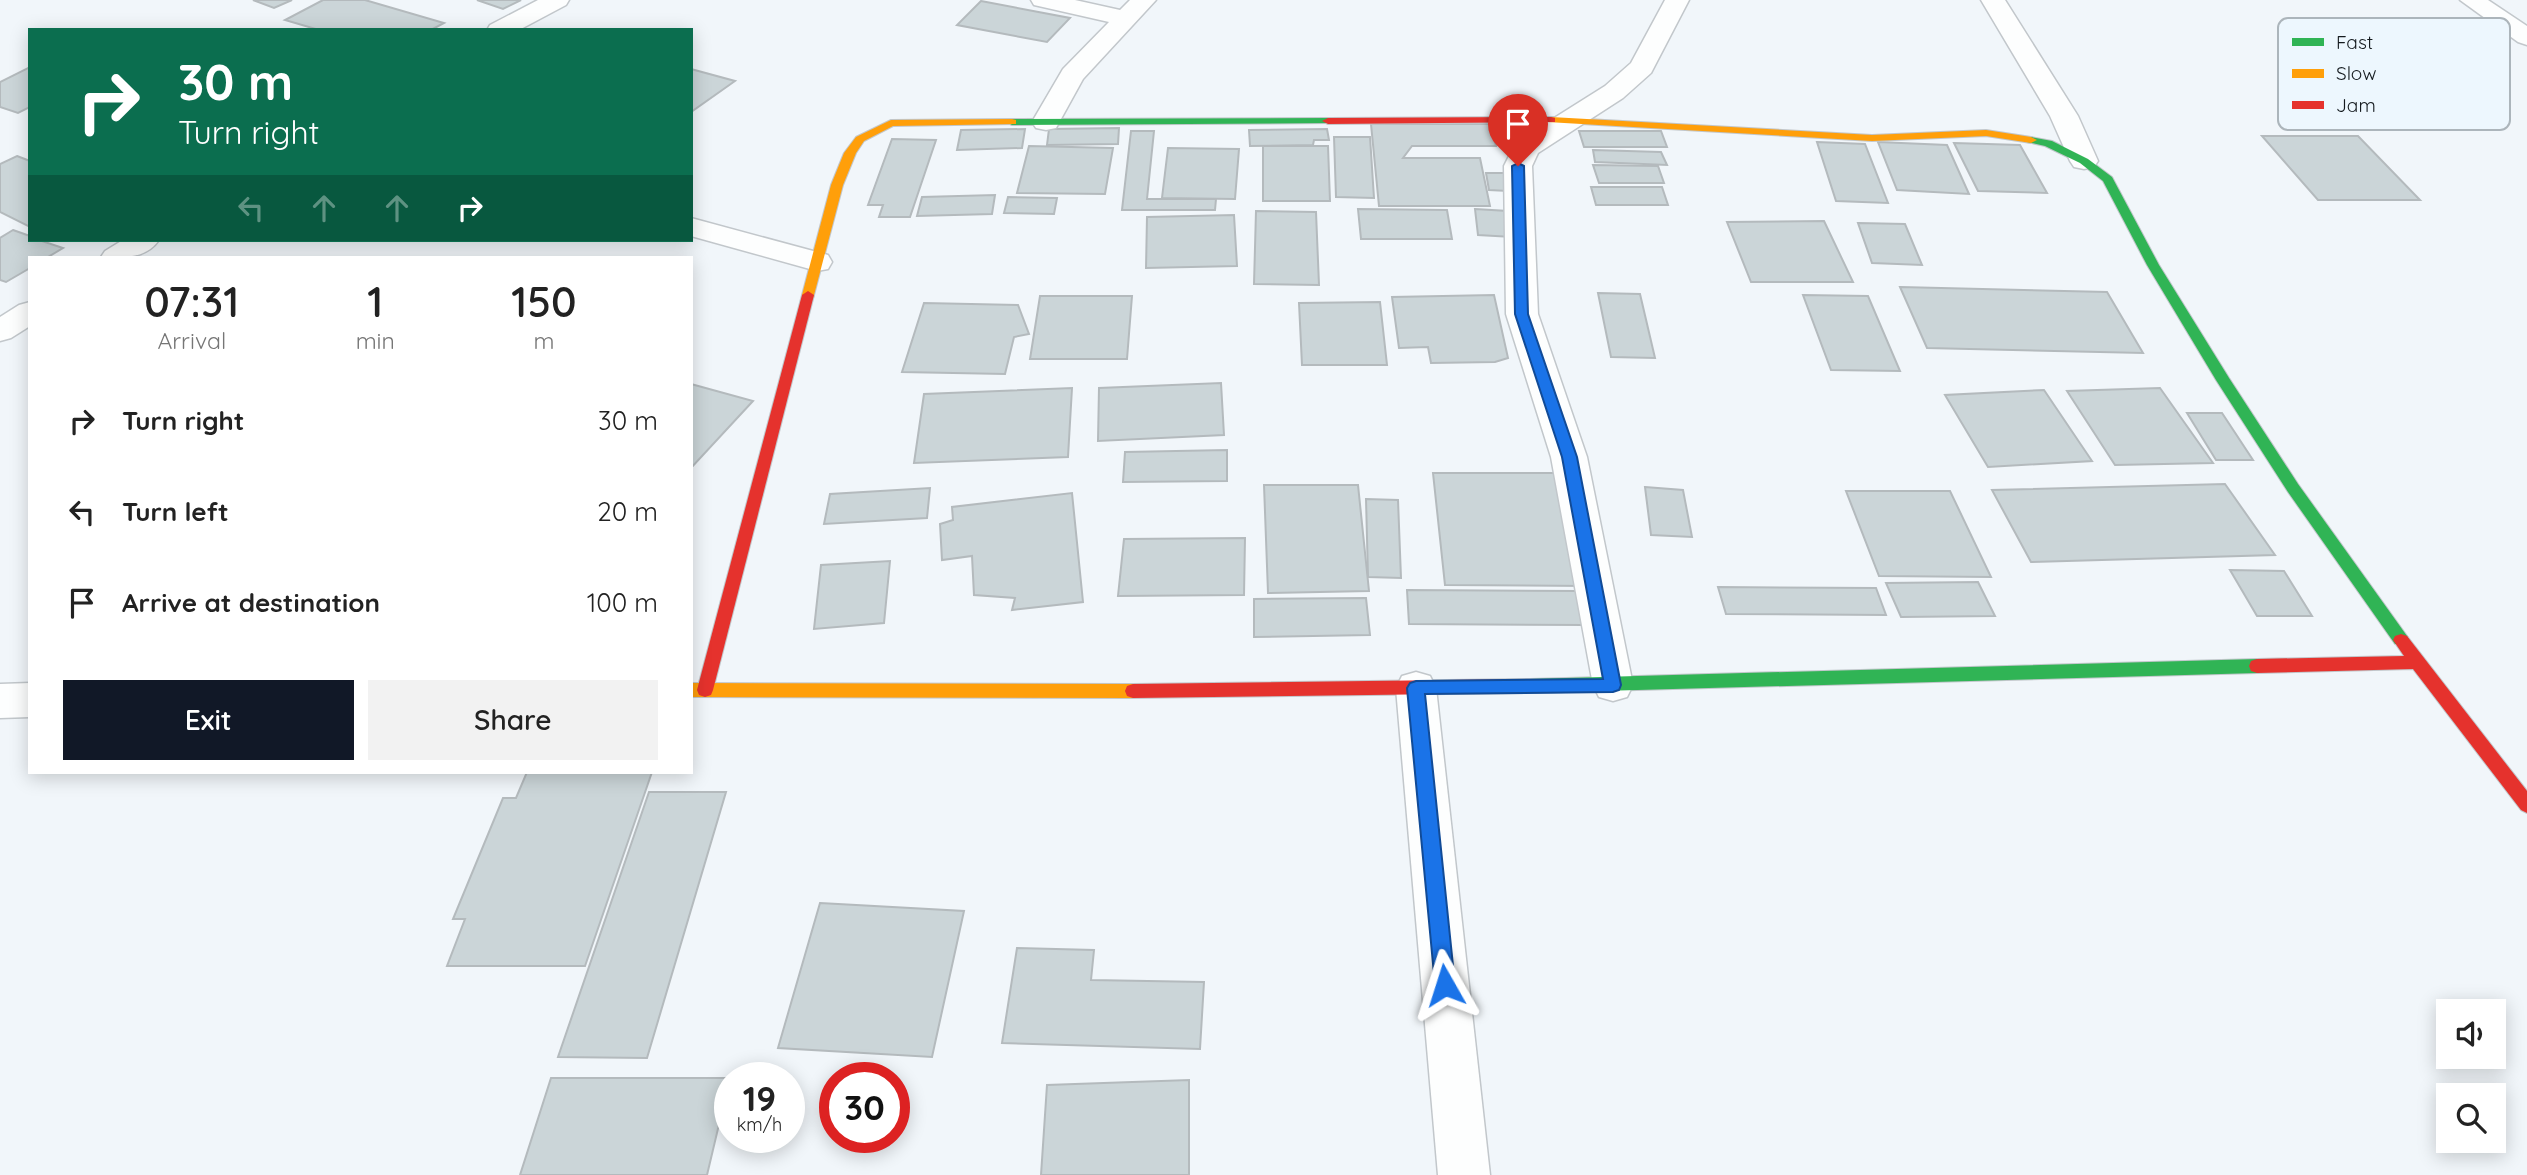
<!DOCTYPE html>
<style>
body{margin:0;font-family:Quicksand,sans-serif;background:#f2f2f2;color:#222;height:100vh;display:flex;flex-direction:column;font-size:26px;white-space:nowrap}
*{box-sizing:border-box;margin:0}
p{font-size:23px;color:#767676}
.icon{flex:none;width:38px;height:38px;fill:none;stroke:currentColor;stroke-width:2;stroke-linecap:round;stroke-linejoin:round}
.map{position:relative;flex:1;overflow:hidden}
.panel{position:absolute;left:28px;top:256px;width:665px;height:518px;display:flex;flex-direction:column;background:#fff;border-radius:0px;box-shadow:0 4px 18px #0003}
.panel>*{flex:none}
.banner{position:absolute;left:28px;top:28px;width:665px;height:214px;border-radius:0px;box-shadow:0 4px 18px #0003;background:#0b6e4f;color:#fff;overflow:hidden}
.buttons{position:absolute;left:2436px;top:999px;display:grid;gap:14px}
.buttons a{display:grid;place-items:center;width:70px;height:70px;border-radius:0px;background:#fff;box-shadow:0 4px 18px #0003;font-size:35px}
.speed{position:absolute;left:714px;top:1062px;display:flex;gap:14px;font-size:35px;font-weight:700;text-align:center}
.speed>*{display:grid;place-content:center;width:91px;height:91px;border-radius:50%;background:#fff;box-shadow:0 4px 18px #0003;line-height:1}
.speed small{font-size:18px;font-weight:400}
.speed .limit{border:10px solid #d22;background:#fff;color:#111}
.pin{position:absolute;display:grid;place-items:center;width:60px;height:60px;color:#fff;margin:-72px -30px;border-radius:50% 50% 50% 0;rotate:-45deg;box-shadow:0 0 7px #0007}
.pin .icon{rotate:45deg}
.me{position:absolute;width:77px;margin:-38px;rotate:354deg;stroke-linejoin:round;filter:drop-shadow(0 0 5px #0008)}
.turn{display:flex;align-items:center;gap:24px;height:147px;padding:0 35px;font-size:32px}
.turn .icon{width:91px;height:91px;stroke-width:2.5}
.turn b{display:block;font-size:49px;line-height:60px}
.lanes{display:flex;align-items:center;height:66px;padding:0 35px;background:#0003;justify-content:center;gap:35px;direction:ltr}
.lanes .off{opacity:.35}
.eta{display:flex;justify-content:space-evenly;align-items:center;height:119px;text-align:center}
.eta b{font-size:42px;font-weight:600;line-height:49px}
.primary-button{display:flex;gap:14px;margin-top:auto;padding:14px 35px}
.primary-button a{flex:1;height:80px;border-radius:0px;background:#111827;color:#fff;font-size:28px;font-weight:600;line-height:80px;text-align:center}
.primary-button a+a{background:#f2f2f2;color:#222}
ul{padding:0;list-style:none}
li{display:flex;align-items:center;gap:21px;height:91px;padding:0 35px}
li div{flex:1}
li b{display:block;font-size:26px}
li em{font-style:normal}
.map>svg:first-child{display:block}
.building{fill:#cbd5d8;stroke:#b4babd;stroke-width:2}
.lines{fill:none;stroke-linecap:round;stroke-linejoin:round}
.street-casing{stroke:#c2c7cb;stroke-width:3}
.fast-casing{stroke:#c2c7cb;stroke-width:2}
.slow-casing{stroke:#c2c7cb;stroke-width:2}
.jam-casing{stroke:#c2c7cb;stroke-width:2}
.street{fill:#fdfefe;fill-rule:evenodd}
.fast{fill:#30b455;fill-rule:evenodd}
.slow{fill:#ff9f0a;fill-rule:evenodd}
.jam{fill:#e5322d;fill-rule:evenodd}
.route{fill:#1a73e8;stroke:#114b97;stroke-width:2}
.key{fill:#edf7fe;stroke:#acb5bb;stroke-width:2}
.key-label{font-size:19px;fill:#141a1e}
</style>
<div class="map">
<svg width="2527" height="1175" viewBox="0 0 2527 1175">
<rect width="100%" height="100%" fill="#f1f6fa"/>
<g class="building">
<path d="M 253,0 L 292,0 L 274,8 Z"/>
<path d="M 323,0 L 365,0 L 444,23 L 431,30 L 319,30 L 285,20 Z"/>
<path d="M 477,0 L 521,0 L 503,9 Z"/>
<path d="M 981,1 L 1070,18 L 1047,42 L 957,25 Z"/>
<path d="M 30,67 L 30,107 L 18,113 L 0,107 L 0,82 Z"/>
<path d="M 691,69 L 735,81 L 691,112 Z"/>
<path d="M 1371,124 L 1491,124 L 1496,146 L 1412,146 L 1403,158 L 1480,158 L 1490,206 L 1379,206 Z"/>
<path d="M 1119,128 L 1118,144 L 1047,145 L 1049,129 Z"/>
<path d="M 1025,129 L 1022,148 L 957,150 L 961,130 Z"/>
<path d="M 1327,129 L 1329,140 L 1314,140 L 1313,145 L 1250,146 L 1249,130 Z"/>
<path d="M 1131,131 L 1154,131 L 1147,199 L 1216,199 L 1215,210 L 1122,210 Z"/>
<path d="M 1579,131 L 1661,131 L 1667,147 L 1584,147 Z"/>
<path d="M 2262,136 L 2358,136 L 2420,200 L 2318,200 Z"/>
<path d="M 1334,137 L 1370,137 L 1374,198 L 1336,197 Z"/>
<path d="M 892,139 L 936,140 L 910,217 L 879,217 L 883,205 L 868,205 Z"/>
<path d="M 1817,142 L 1865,144 L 1888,203 L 1836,201 Z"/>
<path d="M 1878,142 L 1947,145 L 1969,194 L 1897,190 Z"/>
<path d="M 1954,143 L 2020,145 L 2047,193 L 1978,191 Z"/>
<path d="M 1029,146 L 1113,148 L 1105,194 L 1017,193 Z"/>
<path d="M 1263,146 L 1328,146 L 1330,201 L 1263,201 Z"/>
<path d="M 1168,148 L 1239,149 L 1235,199 L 1162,198 Z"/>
<path d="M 1593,150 L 1661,152 L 1667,165 L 1595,162 Z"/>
<path d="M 17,156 L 30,161 L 30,227 L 0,212 L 0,164 Z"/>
<path d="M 1593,165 L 1658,166 L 1664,183 L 1599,183 Z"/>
<path d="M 1486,173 L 1505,173 L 1508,191 L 1489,190 Z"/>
<path d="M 1591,187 L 1662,187 L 1668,205 L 1596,205 Z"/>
<path d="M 995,195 L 992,214 L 917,216 L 922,197 Z"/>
<path d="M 1008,197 L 1057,198 L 1054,214 L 1004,213 Z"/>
<path d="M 1358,209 L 1447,210 L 1452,239 L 1361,239 Z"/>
<path d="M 1475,209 L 1508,211 L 1512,237 L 1478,235 Z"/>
<path d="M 1256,211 L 1316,212 L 1319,285 L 1254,284 Z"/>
<path d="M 1234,215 L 1237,266 L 1146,268 L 1147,217 Z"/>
<path d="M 1824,221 L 1853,282 L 1751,282 L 1727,222 Z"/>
<path d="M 1858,223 L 1905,224 L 1922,265 L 1872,263 Z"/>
<path d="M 13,230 L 30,236 L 30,240 L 39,240 L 63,248 L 48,257 L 30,257 L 30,268 L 6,282 L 0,280 L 0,238 Z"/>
<path d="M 1900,287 L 2107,292 L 2143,353 L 1927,348 Z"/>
<path d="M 1598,293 L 1640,294 L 1655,358 L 1611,357 Z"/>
<path d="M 1494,295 L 1508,358 L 1495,362 L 1431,363 L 1428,347 L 1399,348 L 1392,297 Z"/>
<path d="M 1803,295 L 1868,296 L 1900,371 L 1831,370 Z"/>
<path d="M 1040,296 L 1132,296 L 1127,359 L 1030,359 Z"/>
<path d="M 1380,302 L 1387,365 L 1302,365 L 1299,303 Z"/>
<path d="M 924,303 L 1018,305 L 1029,334 L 1014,337 L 1005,374 L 902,372 Z"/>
<path d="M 1221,383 L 1224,435 L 1098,441 L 1099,388 Z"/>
<path d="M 691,384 L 753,401 L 691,468 Z"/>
<path d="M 1072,388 L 1068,457 L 914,463 L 924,394 Z"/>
<path d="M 2160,388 L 2213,463 L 2115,465 L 2067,391 Z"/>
<path d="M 2044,390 L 2092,461 L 1988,467 L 1945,395 Z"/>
<path d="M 2187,413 L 2222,413 L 2253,460 L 2216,460 Z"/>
<path d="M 1227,450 L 1227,481 L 1123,482 L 1125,452 Z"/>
<path d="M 1433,473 L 1564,473 L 1587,586 L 1445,585 Z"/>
<path d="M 2225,484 L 2275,555 L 2031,562 L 1992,490 Z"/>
<path d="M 1264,485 L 1358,485 L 1369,591 L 1268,593 Z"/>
<path d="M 1645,487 L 1683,490 L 1692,537 L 1651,535 Z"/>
<path d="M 930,488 L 927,518 L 824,524 L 830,494 Z"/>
<path d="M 1846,491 L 1950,491 L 1991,577 L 1879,576 Z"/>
<path d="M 1072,493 L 1083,602 L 1012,610 L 1015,598 L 974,595 L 972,556 L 942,560 L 940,524 L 953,520 L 952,507 Z"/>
<path d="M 1366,499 L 1398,500 L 1401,578 L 1368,577 Z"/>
<path d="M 1245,538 L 1244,595 L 1118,596 L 1124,539 Z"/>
<path d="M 890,561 L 884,623 L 814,629 L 821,565 Z"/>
<path d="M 2230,570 L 2284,571 L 2312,616 L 2257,616 Z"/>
<path d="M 1978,582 L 1995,616 L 1901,617 L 1886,583 Z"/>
<path d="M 1718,587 L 1876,588 L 1886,615 L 1726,614 Z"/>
<path d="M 1407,590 L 1579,591 L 1585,625 L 1409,624 Z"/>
<path d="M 1366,598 L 1370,635 L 1254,637 L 1254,599 Z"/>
<path d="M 527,772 L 652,772 L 585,966 L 447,966 L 465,919 L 453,919 L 503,798 L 516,798 Z"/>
<path d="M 649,792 L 726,792 L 647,1058 L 558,1057 Z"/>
<path d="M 820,903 L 964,911 L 932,1057 L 778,1048 Z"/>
<path d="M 1017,948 L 1094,950 L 1091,980 L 1204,982 L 1200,1049 L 1002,1043 Z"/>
<path d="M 551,1078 L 730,1078 L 707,1175 L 520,1175 Z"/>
<path d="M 1189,1080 L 1189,1175 L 1041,1175 L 1047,1085 Z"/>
</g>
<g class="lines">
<defs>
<g id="street">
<path d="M 538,0 L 569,0 L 566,5 L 519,30 L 487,30 L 490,25 Z"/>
<path d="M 1031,0 L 1075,0 L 1120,10 L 1130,0 L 1156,0 L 1083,79 L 1056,128 L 1046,130 L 1036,128 L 1032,122 L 1063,69 L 1109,22 L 1034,5 Z"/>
<path d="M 1665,0 L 1689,0 L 1651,73 L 1623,98 L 1538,153 L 1532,166 L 1538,314 L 1587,457 L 1633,685 L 1627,697 L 1613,701 L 1599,697 L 1593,685 L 1551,457 L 1506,314 L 1504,166 L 1516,142 L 1605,86 L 1631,63 Z"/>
<path d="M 1981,0 L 2005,0 L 2078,116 L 2098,161 L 2094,167 L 2084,169 L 2074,167 L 2070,161 L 2050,116 Z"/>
<path d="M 2460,0 L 2488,0 L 2527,26 L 2527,45 L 2518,42 Z"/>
<path d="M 691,218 L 828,255 L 832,262 L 828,269 L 817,271 L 691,236 Z"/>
<path d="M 123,240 L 159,240 C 145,260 123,257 101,257 L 105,251 Z"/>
<path d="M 30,302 L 30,326 L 11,338 L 0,341 L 0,317 L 19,305 Z"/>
<path d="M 1416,672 L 1430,676 L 1436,688 L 1490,1175 L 1438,1175 L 1396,688 L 1402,676 Z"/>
<path d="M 30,683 L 30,717 L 0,718 L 0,684 Z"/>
</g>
<g id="fast">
<path d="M 1328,118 L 1334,121 L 1332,123 L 1012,125 L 1006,122 L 1012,119 Z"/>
<path d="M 2031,137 L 2052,141 L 2088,159 L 2112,177 L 2159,265 L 2229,378 L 2298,484 L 2407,636 L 2409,640 L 2407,644 L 2395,644 L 2288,492 L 2216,380 L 2147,265 L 2103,181 L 2080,163 L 2045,146 L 2027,142 L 2025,140 Z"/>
<path d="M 2257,659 L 2263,661 L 2265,666 L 2263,671 L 2257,673 L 1530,693 L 1524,691 L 1522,686 L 1524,681 L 1530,679 Z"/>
</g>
<g id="slow">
<path d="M 1551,117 L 1872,135 L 1986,130 L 2031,137 L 2037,140 L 2031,143 L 1986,136 L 1872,141 L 1547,122 L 1547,118 Z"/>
<path d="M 1012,119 L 1016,120 L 1016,124 L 893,126 L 864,141 L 856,153 L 843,185 L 814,295 L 813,298 L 803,298 L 802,295 L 831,185 L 844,153 L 856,137 L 891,120 Z"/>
<path d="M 691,683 L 1133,684 L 1139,686 L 1141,691 L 1139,696 L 1133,698 L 691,697 Z"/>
</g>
<g id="jam">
<path d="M 1551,117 L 1555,118 L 1555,122 L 1328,124 L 1322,121 L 1328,118 Z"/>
<path d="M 808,291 L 814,295 L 713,690 L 711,695 L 705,697 L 699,695 L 697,690 L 802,295 Z"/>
<path d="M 2401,634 L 2407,636 L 2527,791 L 2527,813 L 2521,810 L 2413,669 L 2257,673 L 2251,671 L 2249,666 L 2251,661 L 2257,659 L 2404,656 L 2393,640 L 2395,636 Z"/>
<path d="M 1530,679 L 1536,681 L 1538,686 L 1536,691 L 1530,693 L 1133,698 L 1127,696 L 1125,691 L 1127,686 L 1133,684 Z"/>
</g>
</defs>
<use href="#street" class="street-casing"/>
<use href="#fast" class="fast-casing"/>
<use href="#slow" class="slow-casing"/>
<use href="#jam" class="jam-casing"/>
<use href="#street" class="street"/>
<use href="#fast" class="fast"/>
<use href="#slow" class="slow"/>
<use href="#jam" class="jam"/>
</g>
<path class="route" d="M 1518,163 L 1524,166 L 1528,314 L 1577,457 L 1621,685 L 1619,690 L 1613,692 L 1425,694 L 1455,985 L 1452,992 L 1445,995 L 1438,992 L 1435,985 L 1407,688 L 1410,683 L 1416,681 L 1603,679 L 1562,457 L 1515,314 L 1512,166 Z"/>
<rect x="2278" y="18" width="232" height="112" rx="10" class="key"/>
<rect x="2292" y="38" width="32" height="8" fill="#30b455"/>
<rect x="2292" y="69" width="32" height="9" fill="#ff9f0a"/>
<rect x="2292" y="101" width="32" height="8" fill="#e5322d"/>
<g class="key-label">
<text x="2336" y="49">Fast</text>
<text x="2336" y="80">Slow</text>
<text x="2336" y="112">Jam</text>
</g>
</svg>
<div class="buttons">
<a><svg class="icon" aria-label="sound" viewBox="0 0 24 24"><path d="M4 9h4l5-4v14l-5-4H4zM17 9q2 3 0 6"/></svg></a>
<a><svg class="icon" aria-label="search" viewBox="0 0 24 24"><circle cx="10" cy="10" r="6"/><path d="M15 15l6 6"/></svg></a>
</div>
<div class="speed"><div>19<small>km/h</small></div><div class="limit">30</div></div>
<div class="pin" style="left:1518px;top:166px;background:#d93025"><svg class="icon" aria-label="arrive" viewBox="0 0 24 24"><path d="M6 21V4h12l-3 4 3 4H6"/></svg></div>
<svg class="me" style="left:1445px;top:985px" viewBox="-20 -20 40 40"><path d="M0-17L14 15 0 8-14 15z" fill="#1a73e8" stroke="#fff" stroke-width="4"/></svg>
<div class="banner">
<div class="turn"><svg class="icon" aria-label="right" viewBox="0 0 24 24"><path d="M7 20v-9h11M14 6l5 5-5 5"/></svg><div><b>30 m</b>Turn right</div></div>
<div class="lanes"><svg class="icon off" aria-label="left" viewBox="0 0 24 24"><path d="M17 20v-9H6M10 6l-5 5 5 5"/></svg><svg class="icon off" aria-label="ahead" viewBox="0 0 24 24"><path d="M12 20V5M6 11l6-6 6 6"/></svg><svg class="icon off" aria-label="ahead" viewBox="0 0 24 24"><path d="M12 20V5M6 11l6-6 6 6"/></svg><svg class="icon" aria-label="right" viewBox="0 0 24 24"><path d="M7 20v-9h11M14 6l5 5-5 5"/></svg></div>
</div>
<section class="panel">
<div class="eta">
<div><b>07:31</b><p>Arrival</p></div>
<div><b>1</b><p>min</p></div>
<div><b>150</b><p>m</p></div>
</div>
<ul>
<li><svg class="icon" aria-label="right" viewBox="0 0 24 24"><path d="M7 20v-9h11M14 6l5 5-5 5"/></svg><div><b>Turn right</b></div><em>30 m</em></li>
<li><svg class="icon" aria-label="left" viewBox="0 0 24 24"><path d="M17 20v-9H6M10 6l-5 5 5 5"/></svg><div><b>Turn left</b></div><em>20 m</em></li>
<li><svg class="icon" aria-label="arrive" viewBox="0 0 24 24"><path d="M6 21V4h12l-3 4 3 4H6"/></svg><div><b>Arrive at destination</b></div><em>100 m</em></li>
</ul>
<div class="primary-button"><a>Exit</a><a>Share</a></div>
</section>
</div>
